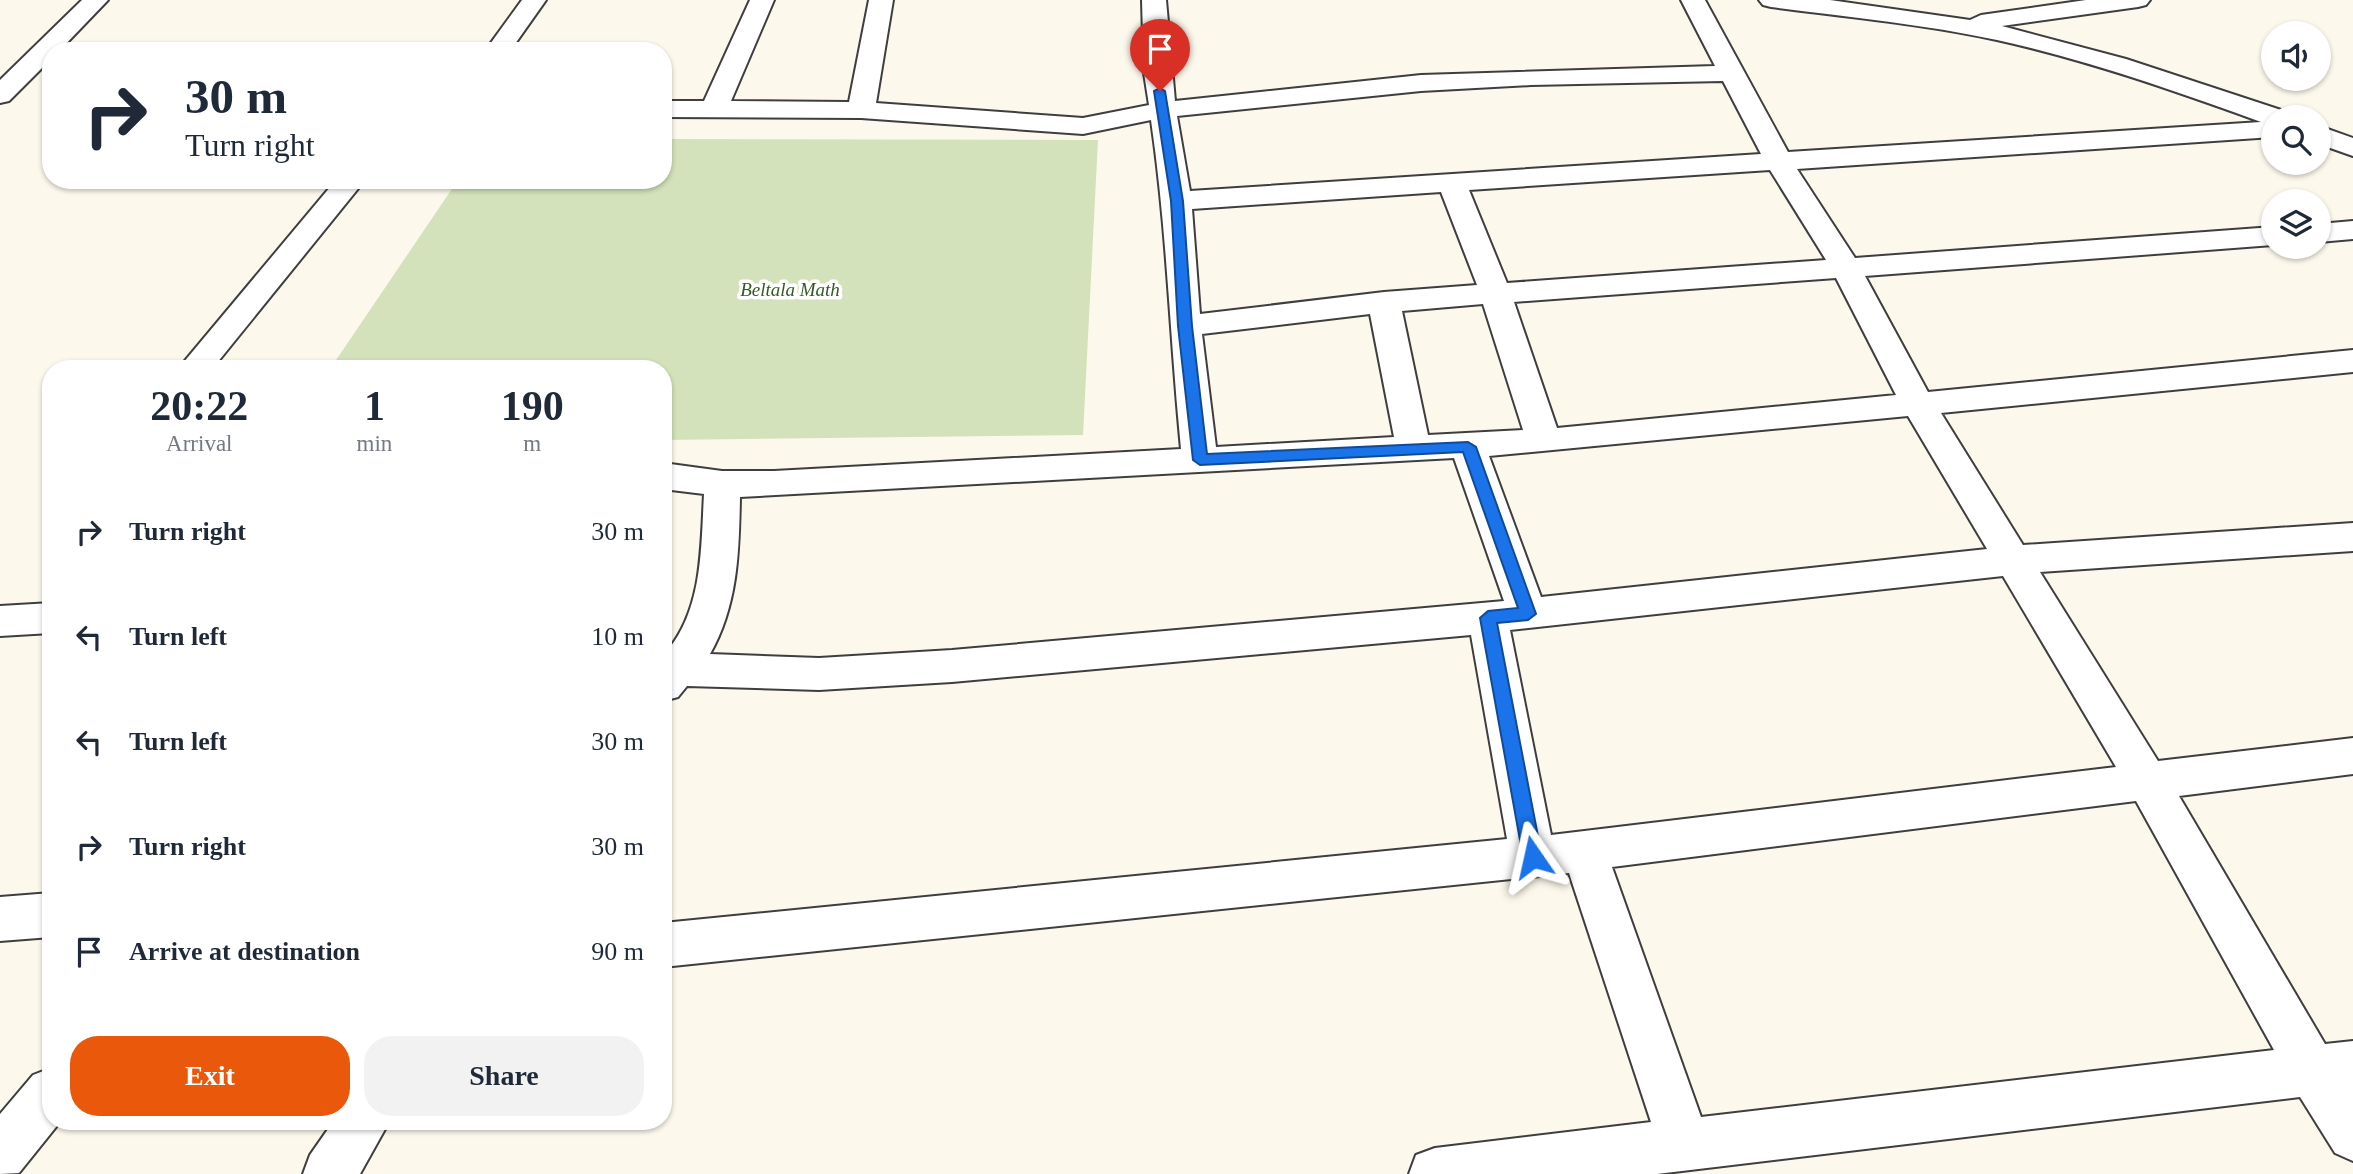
<!DOCTYPE html>
<style>
body{margin:0;font-family:Georgia,serif;background:#f2f2f3;color:#1f2937;height:100vh;display:flex;flex-direction:column;font-size:26px;white-space:nowrap}
*{box-sizing:border-box;margin:0}
p{font-size:23px;color:#747a83}
.icon{flex:none;width:38px;height:38px;fill:none;stroke:currentColor;stroke-width:2;stroke-linecap:round;stroke-linejoin:round}
.map{position:relative;flex:1;overflow:hidden}
.drawer{position:absolute;left:42px;top:360px;width:630px;height:770px;display:flex;flex-direction:column;background:#fff;border-radius:28px;box-shadow:0 2px 5px #0004}
.drawer>*{flex:none}
.banner{position:absolute;left:42px;top:42px;width:630px;height:147px;border-radius:28px;box-shadow:0 2px 5px #0004;background:#fff;color:#1f2937;overflow:hidden}
.tools{position:absolute;left:2261px;top:21px;display:grid;gap:14px}
.tools a{display:grid;place-items:center;width:70px;height:70px;border-radius:50%;background:#fff;box-shadow:0 2px 5px #0004;font-size:35px}
.pin{position:absolute;display:grid;place-items:center;width:60px;height:60px;color:#fff;margin:-72px -30px;border-radius:50% 50% 50% 0;rotate:-45deg;box-shadow:0 0 7px #0007}
.pin .icon{rotate:45deg}
.me{position:absolute;width:77px;margin:-38px;rotate:349deg;stroke-linejoin:round;filter:drop-shadow(0 0 5px #0008)}
.turn{display:flex;align-items:center;gap:24px;height:147px;padding:0 28px;font-size:32px}
.turn .icon{width:91px;height:91px;stroke-width:2.5}
.turn b{display:block;font-size:49px;line-height:60px}
.eta{display:flex;justify-content:space-evenly;align-items:center;height:119px;text-align:center}
.eta b{font-size:42px;font-weight:600;line-height:49px}
.button{display:flex;gap:14px;margin-top:auto;padding:14px 28px}
.button a{flex:1;height:80px;border-radius:28px;background:#ea580c;color:#fff;font-size:28px;font-weight:600;line-height:80px;text-align:center}
.button a+a{background:#f2f2f3;color:#1f2937}
ul{padding:0;list-style:none}
li{display:flex;align-items:center;gap:21px;height:105px;padding:0 28px}
li div{flex:1}
li b{display:block;font-size:26px}
li em{font-style:normal}
.map>svg:first-child{display:block}
.green{fill:#d3e2ba}
.lines{fill:none;stroke-linecap:round;stroke-linejoin:round}
.minor-casing{stroke:#3e3e3e;stroke-width:4}
.minor{fill:#fff;fill-rule:evenodd}
.route{fill:#1a73e8;stroke:#114b97;stroke-width:2}
.labels{text-anchor:middle;dominant-baseline:central;stroke-width:7;stroke-linejoin:round;paint-order:stroke}
.park-label{font-size:19px;font-style:italic;fill:#345a24;stroke:#fff}
</style>
<div class="map">
<svg width="2353" height="1174" viewBox="0 0 2353 1174">
<rect width="100%" height="100%" fill="#fdf8ec"/>
<path class="green" d="M 663,139 L 1098,140 L 1083,435 L 663,440 L 663,369 L 330,369 L 458,180 L 663,180 Z"/>
<g class="lines">
<defs>
<g id="minor">
<path d="M 82,0 L 108,0 L 59,51 L 51,51 L 51,59 L 9,101 L 0,103 L 0,80 Z"/>
<path d="M 522,0 L 546,0 L 510,51 L 485,51 Z"/>
<path d="M 750,0 L 774,0 L 731,101 L 849,102 L 869,0 L 893,0 L 876,103 L 1083,118 L 1149,105 L 1144,73 L 1142,0 L 1166,0 L 1175,101 L 1421,75 L 1715,66 L 1681,0 L 1705,0 L 1788,152 L 2261,122 C 2175,91 2087,60 1997,40 C 1923,24 1847,17 1771,7 L 1763,5 L 1759,0 L 1830,0 L 1970,20 L 1981,15 L 2086,0 L 2150,0 L 2146,5 L 2138,7 L 2002,26 L 2126,59 L 2284,111 L 2287,117 L 2273,117 L 2273,137 L 1797,169 L 1855,258 L 2273,227 L 2273,245 L 1865,276 L 1928,392 L 2353,350 L 2353,372 L 1941,413 L 2023,545 L 2353,523 L 2353,551 L 2040,572 L 2158,761 L 2353,738 L 2353,774 L 2179,796 L 2325,1044 L 2353,1041 L 2353,1161 L 2335,1153 L 2300,1097 L 1657,1174 L 1409,1174 L 1416,1155 L 1435,1148 L 1651,1122 L 1569,873 L 663,967 L 663,923 L 1507,839 L 1471,635 L 952,682 L 819,690 L 687,686 L 678,697 L 663,701 L 663,649 L 668,650 C 703,607 701,547 704,494 L 663,489 L 663,463 L 722,471 L 774,471 L 1181,449 C 1170,339 1167,229 1151,120 L 1083,134 L 861,118 L 663,117 L 663,101 L 704,101 ZM 1723,81 L 1761,154 L 1190,191 L 1177,116 L 1421,91 L 1531,85 ZM 1770,170 L 1826,260 L 1507,283 L 1469,190 ZM 1441,192 L 1477,285 L 1384,292 L 1200,314 L 1192,209 ZM 1836,278 L 1896,395 L 1557,428 L 1514,302 ZM 1483,304 L 1523,430 L 1428,435 L 1402,311 ZM 1370,314 L 1394,437 L 1216,447 L 1202,334 ZM 1908,416 L 1987,549 L 1541,597 L 1489,456 ZM 1454,458 L 1504,601 L 952,650 L 819,658 L 710,654 C 738,605 739,551 740,497 ZM 2003,576 L 2116,767 L 1551,835 L 1510,630 ZM 2136,801 L 2274,1050 L 1701,1117 L 1612,867 Z"/>
<path d="M 2319,126 L 2353,138 L 2353,156 L 2319,144 Z"/>
<path d="M 336,180 L 365,180 L 212,369 L 178,369 Z"/>
<path d="M 2353,221 L 2353,239 L 2319,242 L 2319,224 Z"/>
<path d="M 51,603 L 51,633 L 0,636 L 0,606 Z"/>
<path d="M 51,893 L 51,937 L 0,941 L 0,897 Z"/>
<path d="M 51,1068 L 51,1122 L 60,1122 L 19,1173 L 0,1174 L 0,1114 L 33,1075 Z"/>
<path d="M 333,1122 L 389,1122 L 360,1174 L 303,1174 L 310,1155 Z"/>
</g>
</defs>
<use href="#minor" class="minor-casing"/>
<use href="#minor" class="minor"/>
</g>
<path class="route" d="M 1160,88 L 1165,91 L 1183,201 L 1192,326 L 1207,454 L 1468,442 L 1476,447 L 1536,614 L 1528,620 L 1497,623 L 1542,857 L 1539,863 L 1533,865 L 1526,863 L 1523,857 L 1480,618 L 1488,611 L 1518,608 L 1463,452 L 1200,465 L 1193,460 L 1178,326 L 1171,201 L 1154,91 Z"/>
<g class="labels">
<g class="park-label">
<text x="790" y="289">Beltala Math</text>
</g>
</g>
</svg>
<div class="tools">
<a><svg class="icon" aria-label="sound" viewBox="0 0 24 24"><path d="M4 9h4l5-4v14l-5-4H4zM17 9q2 3 0 6"/></svg></a>
<a><svg class="icon" aria-label="search" viewBox="0 0 24 24"><circle cx="10" cy="10" r="6"/><path d="M15 15l6 6"/></svg></a>
<a><svg class="icon" aria-label="layers" viewBox="0 0 24 24"><path d="M12 4l9 5-9 5-9-5zM3 14l9 5 9-5"/></svg></a>
</div>
<div class="pin" style="left:1160px;top:91px;background:#d93025"><svg class="icon" aria-label="arrive" viewBox="0 0 24 24"><path d="M6 21V4h12l-3 4 3 4H6"/></svg></div>
<svg class="me" style="left:1533px;top:857px" viewBox="-20 -20 40 40"><path d="M0-17L14 15 0 8-14 15z" fill="#1a73e8" stroke="#fff" stroke-width="4"/></svg>
<div class="banner">
<div class="turn"><svg class="icon" aria-label="right" viewBox="0 0 24 24"><path d="M7 20v-9h11M14 6l5 5-5 5"/></svg><div><b>30 m</b>Turn right</div></div>
</div>
<section class="drawer">
<div class="eta">
<div><b>20:22</b><p>Arrival</p></div>
<div><b>1</b><p>min</p></div>
<div><b>190</b><p>m</p></div>
</div>
<ul>
<li><svg class="icon" aria-label="right" viewBox="0 0 24 24"><path d="M7 20v-9h11M14 6l5 5-5 5"/></svg><div><b>Turn right</b></div><em>30 m</em></li>
<li><svg class="icon" aria-label="left" viewBox="0 0 24 24"><path d="M17 20v-9H6M10 6l-5 5 5 5"/></svg><div><b>Turn left</b></div><em>10 m</em></li>
<li><svg class="icon" aria-label="left" viewBox="0 0 24 24"><path d="M17 20v-9H6M10 6l-5 5 5 5"/></svg><div><b>Turn left</b></div><em>30 m</em></li>
<li><svg class="icon" aria-label="right" viewBox="0 0 24 24"><path d="M7 20v-9h11M14 6l5 5-5 5"/></svg><div><b>Turn right</b></div><em>30 m</em></li>
<li><svg class="icon" aria-label="arrive" viewBox="0 0 24 24"><path d="M6 21V4h12l-3 4 3 4H6"/></svg><div><b>Arrive at destination</b></div><em>90 m</em></li>
</ul>
<div class="button"><a>Exit</a><a>Share</a></div>
</section>
</div>
